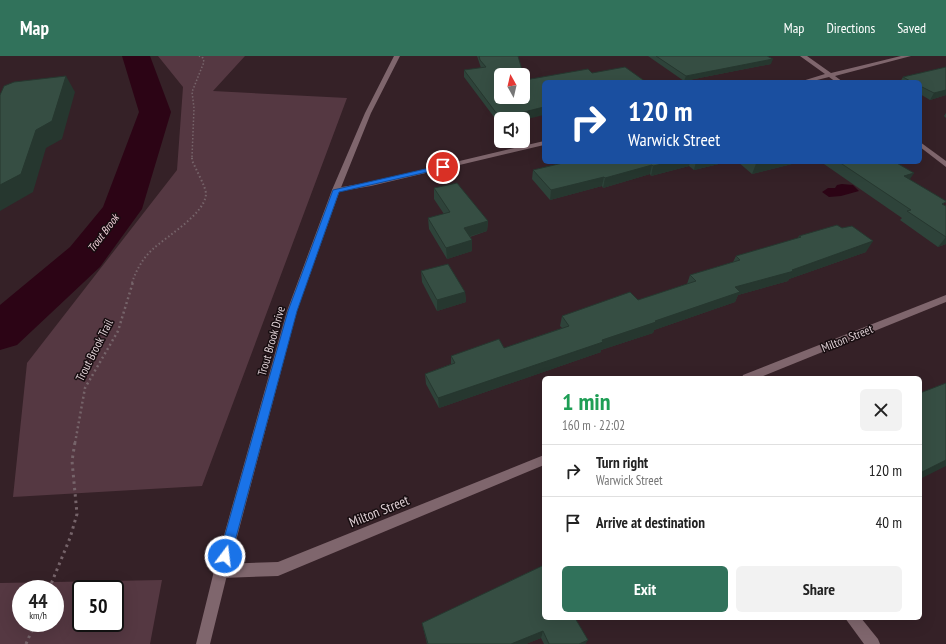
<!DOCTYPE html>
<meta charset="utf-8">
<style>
body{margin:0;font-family:"PT Sans Narrow",sans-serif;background:#f2f2f2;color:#222;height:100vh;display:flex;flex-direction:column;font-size:15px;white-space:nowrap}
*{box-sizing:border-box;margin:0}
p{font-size:13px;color:#767676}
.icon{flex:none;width:22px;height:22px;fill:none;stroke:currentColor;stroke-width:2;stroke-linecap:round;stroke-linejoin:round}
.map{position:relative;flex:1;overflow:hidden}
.panel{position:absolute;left:542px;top:320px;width:380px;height:244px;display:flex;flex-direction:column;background:#fff;border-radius:6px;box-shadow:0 4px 16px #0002}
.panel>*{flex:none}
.hud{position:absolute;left:542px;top:24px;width:380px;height:84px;border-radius:6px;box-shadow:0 4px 16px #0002;background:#1a4fa0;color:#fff;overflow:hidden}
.needle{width:26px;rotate:352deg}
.buttons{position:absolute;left:494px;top:12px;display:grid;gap:8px}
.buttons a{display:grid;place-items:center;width:36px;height:36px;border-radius:6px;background:#fff;box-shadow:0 4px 16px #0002;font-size:20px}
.speed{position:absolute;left:12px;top:524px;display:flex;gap:8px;font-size:20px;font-weight:700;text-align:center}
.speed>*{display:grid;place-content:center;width:52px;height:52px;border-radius:50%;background:#fff;box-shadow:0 4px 16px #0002;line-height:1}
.speed small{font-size:10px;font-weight:400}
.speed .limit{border:2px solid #111;border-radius:6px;background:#fff;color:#111}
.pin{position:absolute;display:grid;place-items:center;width:34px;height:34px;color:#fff;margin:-17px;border:2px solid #fff;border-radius:50%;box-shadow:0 1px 4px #0007}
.me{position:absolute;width:44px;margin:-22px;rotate:15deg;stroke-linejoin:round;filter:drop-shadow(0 0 3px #0008)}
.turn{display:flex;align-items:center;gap:14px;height:84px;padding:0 20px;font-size:18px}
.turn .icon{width:52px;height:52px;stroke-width:2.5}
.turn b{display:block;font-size:28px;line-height:34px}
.round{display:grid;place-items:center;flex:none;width:42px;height:42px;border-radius:6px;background:#f2f2f2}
.head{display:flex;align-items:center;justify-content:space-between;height:68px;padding:0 20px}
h1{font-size:24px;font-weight:800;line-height:30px;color:#1e9e55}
.cta{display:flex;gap:8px;margin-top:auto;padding:8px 20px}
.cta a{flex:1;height:46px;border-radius:6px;background:#31725b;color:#fff;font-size:16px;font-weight:800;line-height:46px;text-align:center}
.cta a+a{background:#f2f2f2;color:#222}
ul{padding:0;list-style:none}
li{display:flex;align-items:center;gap:12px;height:52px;padding:0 20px;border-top:1px solid #e0e0e0}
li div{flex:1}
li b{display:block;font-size:15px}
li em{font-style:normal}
header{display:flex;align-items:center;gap:24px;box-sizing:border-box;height:56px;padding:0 20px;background:#31725b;color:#fff}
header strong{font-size:19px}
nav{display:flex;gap:22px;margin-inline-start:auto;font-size:14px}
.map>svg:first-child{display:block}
.green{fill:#553842;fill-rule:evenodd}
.water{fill:#2c0415}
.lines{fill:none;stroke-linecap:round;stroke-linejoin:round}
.river{fill:#2c0415;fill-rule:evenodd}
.path-far3{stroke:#76646a;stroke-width:1.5;stroke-dasharray:1.5 2;stroke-linecap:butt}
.path-far2{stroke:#76646a;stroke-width:2;stroke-dasharray:1.5 2.5;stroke-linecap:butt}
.path-far1{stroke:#76646a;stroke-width:2.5;stroke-dasharray:2 3;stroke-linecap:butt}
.path{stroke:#76646a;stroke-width:3;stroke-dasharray:2.5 4;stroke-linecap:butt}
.street{fill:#7f666d;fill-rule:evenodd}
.secondary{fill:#7f666d;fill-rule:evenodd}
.wall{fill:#2e433a}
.shaded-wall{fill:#26372f}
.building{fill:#364e43;stroke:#26372f;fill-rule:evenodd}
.route{fill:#1a73e8;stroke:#114b97}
.labels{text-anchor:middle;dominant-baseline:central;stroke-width:3;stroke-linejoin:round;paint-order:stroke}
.far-water-label{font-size:11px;font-style:italic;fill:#f5d3dd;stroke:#170d10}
.street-label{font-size:12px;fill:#dfd0d5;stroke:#170d10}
.near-street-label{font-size:14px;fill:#dfd0d5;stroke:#170d10}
</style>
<header>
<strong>Map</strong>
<nav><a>Map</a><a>Directions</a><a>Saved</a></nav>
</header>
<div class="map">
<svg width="946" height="588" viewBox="0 0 946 588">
<rect width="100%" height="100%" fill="#352127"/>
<g class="green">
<path d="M 158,0 L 245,0 L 213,35 L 347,42 L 202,430 L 13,441 L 27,307 L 177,114 L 183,31 Z"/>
<path d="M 162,524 L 150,588 L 0,588 L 0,527 ZM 21,533 L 55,533 L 55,567 L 21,567 ZM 81,533 L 115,533 L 115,567 L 81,567 Z"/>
</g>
<path class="water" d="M 842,128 L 853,129 L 859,135 L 841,140 L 829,141 L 822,136 L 828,132 L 835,132 L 837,129 Z"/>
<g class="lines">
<path class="river" d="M 122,0 L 150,0 L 171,56 L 142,153 L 100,211 L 17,289 L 0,294 L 0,249 L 70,191 L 103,151 L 139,56 Z"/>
<path class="path-far3" d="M 192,101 L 194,52 L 192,36 L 204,6 L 203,2 L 199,0"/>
<path class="path-far2" d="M 132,227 C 136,214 143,202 153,193 C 167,180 205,158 206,138 C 206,131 195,112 192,104 L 192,100"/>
<path class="path-far1" d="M 75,387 L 85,332 L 118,275 L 133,226"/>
<g class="path">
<path d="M 49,533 L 70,482 L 77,458 L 72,405 L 75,386"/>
<path d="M 26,588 L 35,567"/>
</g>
<g class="street">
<path d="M 800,0 L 807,0 L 831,17 L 901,0 L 911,0 L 835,20 L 843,26 L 836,26 L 829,21 L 809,26 L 799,26 L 825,18 Z"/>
<path d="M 544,85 L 544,89 L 371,130 L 336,136 L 332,134 L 336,132 L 371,126 Z"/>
<path d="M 920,86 L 946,105 L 946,111 L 920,91 Z"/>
<path d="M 946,239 L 946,246 L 758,322 L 742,322 L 743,319 Z"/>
<path d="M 544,399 L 544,409 L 278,520 L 221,522 L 216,520 L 214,515 L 216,510 L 221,508 L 278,506 Z"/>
<path d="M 845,562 L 861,562 L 878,583 L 880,588 L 864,588 Z"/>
</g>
<path class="secondary" d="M 394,0 L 400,0 L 371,57 L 340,134 L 297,255 L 228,515 L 210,588 L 196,588 L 214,515 L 287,255 L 332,134 L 365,57 Z"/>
</g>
<g class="wall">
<path d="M 477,0 L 518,0 L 500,69 L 464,21 L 464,14 L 481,12 Z"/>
<path d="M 648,0 L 767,0 L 771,8 L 684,25 Z"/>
<path d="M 946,11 L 946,39 L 930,44 L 920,38 L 920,26 L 900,26 L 903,21 Z"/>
<path d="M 946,57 L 946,62 L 944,60 Z"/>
<path d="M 567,106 L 727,106 L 694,114 L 689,110 L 651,120 L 650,118 L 603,132 L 602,130 L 550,144 L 532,123 L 533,114 Z"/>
<path d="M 738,106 L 800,106 L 752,118 Z"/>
<path d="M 821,106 L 895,106 L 910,124 L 945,150 L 946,188 L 938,191 L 900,164 L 902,162 Z"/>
<path d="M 434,132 L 488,165 L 487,175 L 470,181 L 472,195 L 447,203 L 429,173 L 428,162 L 444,158 L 434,143 Z"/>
<path d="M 799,180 L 866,196 L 789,223 L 788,225 L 738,239 L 735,246 L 654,274 L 653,277 L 601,294 L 601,296 L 439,352 L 426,328 L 425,318 L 451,308 L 451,300 L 504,292 L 562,272 L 560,270 L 562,260 L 638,244 L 687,228 L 690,219 L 733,206 L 736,200 L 797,183 Z"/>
<path d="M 421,215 L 465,236 L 466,246 L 437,255 L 422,226 Z"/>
<path d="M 544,509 L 588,584 L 585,588 L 544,588 L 541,582 L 526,588 L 427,588 L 422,567 Z"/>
</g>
<g class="shaded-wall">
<path d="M 773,3 L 771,8 L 684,25 L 686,20 Z"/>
<path d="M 66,20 L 75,36 L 62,83 L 46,92 L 33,136 L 0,155 L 0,129 Z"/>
<path d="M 946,34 L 946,39 L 930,44 L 934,37 Z"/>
<path d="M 544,51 L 544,59 L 523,64 L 523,63 L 501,63 L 501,69 L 500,69 L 500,62 Z"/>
<path d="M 671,106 L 690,106 L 689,110 L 651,120 L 653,110 Z"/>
<path d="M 696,106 L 727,106 L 694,114 Z"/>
<path d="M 766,106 L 800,106 L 752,118 L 756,108 Z"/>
<path d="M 652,109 L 650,118 L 603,132 L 605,122 Z"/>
<path d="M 914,117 L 908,126 L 904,120 Z"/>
<path d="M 604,121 L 602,130 L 550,144 L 551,134 Z"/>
<path d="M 488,165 L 487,175 L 464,182 L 464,172 Z"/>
<path d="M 946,181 L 946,188 L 938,191 Z"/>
<path d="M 472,184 L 472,195 L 447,203 L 446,192 Z"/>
<path d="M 873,185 L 866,196 L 789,223 L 788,225 L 738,239 L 735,246 L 654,274 L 653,277 L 601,294 L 601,296 L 439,352 L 438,342 L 655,265 L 735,231 L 792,214 Z"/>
<path d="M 465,236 L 466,246 L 437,255 L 437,244 Z"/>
<path d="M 946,404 L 946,410 L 920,423 L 920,417 Z"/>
<path d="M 543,575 L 541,582 L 526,588 L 511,588 Z"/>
<path d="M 588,584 L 585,588 L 579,588 Z"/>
</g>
<g class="building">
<path d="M 479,0 L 518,0 L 525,24 L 588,13 L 592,17 L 625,11 L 646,26 L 544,26 L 544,51 L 500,62 L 464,14 L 486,11 L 480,4 ZM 501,19 L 523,19 L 523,41 L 501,41 Z"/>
<path d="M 656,0 L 767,0 L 773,3 L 686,20 Z"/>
<path d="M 946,11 L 946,34 L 934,37 L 920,30 L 920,26 L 912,26 L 903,21 Z"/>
<path d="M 66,20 L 52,65 L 36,74 L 21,118 L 0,129 L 0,39 L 4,30 L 14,26 Z"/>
<path d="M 567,106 L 671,106 L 653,110 L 652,109 L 605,122 L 604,121 L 551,134 L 533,114 Z"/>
<path d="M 753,106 L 766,106 L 756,108 Z"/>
<path d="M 839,106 L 895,106 L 914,117 L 904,120 L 946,145 L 946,146 L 942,148 L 946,150 L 946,181 L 907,155 L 911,154 Z"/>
<path d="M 457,127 L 488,165 L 464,172 L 472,184 L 446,192 L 428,162 L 450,156 L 434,132 Z"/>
<path d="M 837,169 L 842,172 L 852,170 L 873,185 L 792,214 L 794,215 L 735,231 L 740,236 L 655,265 L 656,266 L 602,284 L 603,286 L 438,342 L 425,318 L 455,307 L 451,300 L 499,283 L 504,292 L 569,270 L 562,260 L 630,236 L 638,244 L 696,225 L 690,219 L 740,204 L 736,200 L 801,181 L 799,180 Z"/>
<path d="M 448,208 L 465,236 L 437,244 L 421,215 Z"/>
<path d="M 946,327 L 946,404 L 920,417 L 920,337 Z"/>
<path d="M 544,509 L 544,562 L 575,562 L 588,584 L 579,588 L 549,588 L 543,575 L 511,588 L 428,588 L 422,567 Z"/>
</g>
<path class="route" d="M 443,109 L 445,110 L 445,112 L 339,136 L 297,255 L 231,500 L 229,504 L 225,506 L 220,504 L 219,500 L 288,255 L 333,134 Z"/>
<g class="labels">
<g class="far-water-label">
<text transform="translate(103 177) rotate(-53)">Trout Brook</text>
</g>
<g class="street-label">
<text transform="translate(847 282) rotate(-22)">Milton Street</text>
<text transform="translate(271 285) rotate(-74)">Trout Brook Drive</text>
<text transform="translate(94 294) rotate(-63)">Trout Brook Trail</text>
</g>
<g class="near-street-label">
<text transform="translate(379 455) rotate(-22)">Milton Street</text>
</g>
</g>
</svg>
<div class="buttons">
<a><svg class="needle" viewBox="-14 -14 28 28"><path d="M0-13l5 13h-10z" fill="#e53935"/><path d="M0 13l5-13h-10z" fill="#767676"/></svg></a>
<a><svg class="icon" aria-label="sound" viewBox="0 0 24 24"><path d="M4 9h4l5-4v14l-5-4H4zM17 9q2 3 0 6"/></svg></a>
</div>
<div class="speed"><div>44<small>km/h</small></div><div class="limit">50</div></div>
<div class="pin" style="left:443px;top:111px;background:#d93025"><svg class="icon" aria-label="arrive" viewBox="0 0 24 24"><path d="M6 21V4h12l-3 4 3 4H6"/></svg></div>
<svg class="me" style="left:225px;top:500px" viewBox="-20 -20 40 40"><circle r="17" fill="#1a73e8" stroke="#fff" stroke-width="3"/><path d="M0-11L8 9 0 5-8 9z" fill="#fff"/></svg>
<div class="hud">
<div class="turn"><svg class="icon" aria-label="right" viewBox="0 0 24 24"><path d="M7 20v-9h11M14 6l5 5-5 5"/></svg><div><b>120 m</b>Warwick Street</div></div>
</div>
<section class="panel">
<div class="head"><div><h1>1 min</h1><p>160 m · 22:02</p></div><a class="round"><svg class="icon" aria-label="close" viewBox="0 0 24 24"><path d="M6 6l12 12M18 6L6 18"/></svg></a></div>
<ul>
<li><svg class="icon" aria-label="right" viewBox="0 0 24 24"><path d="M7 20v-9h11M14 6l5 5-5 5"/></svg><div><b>Turn right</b><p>Warwick Street</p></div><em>120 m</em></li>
<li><svg class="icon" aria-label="arrive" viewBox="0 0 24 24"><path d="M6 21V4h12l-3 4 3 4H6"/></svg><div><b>Arrive at destination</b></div><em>40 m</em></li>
</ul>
<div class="cta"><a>Exit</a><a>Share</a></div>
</section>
</div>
